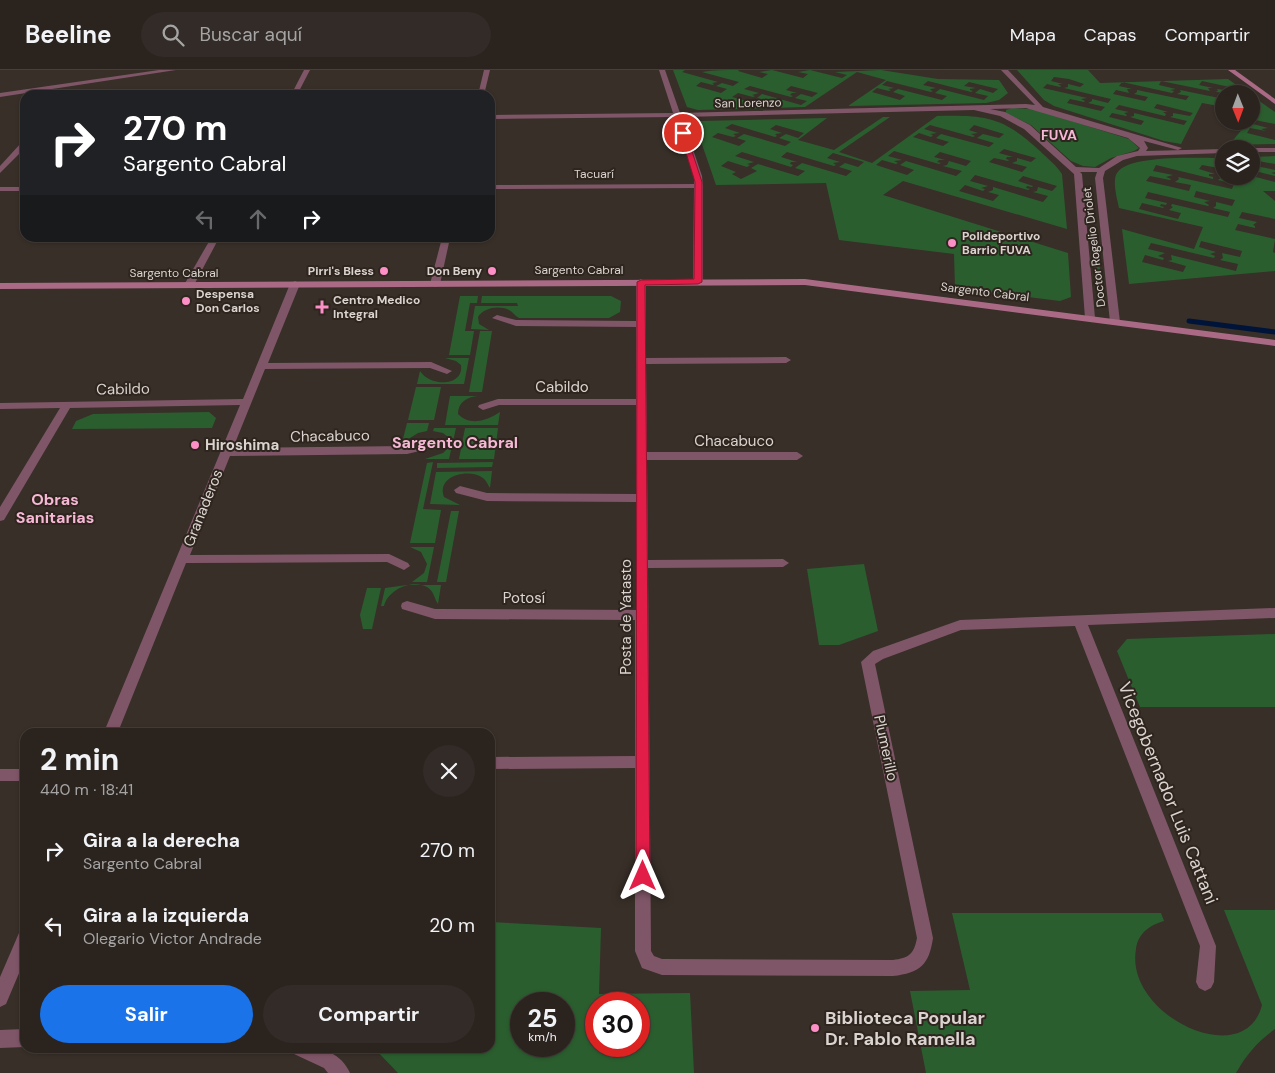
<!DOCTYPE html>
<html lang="es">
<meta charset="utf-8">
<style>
body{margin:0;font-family:"DM Sans",sans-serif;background:#322b27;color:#f1f3f6;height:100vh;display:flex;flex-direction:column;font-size:19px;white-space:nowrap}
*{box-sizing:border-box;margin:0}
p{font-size:16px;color:#a5a4a4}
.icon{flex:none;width:28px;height:28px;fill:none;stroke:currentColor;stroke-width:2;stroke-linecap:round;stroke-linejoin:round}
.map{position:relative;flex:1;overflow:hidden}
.details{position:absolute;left:20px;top:658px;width:475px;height:325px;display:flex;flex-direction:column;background:#2a231e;border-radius:15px;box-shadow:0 1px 4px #0004,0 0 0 1px #46403c}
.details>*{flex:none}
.hud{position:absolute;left:20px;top:20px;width:475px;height:152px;border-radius:15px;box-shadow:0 1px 4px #0004,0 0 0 1px #46403c;background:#202124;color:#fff;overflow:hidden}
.needle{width:32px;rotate:179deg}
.tools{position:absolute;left:1215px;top:15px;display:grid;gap:10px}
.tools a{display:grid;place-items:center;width:45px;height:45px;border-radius:50%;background:#2a231e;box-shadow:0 1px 4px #0004,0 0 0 1px #46403c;font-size:25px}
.speed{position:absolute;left:510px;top:922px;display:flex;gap:10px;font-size:25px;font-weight:700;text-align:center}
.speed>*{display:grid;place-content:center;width:65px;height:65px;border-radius:50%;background:#2a231e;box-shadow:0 1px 4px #0004,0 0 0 1px #46403c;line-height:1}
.speed small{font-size:12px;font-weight:400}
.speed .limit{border:8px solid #d22;background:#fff;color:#111}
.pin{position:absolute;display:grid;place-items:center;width:42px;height:42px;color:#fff;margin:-21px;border:2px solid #fff;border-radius:50%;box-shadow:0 1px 5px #0007}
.me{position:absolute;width:55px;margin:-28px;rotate:0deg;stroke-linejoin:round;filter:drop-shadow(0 0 4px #0008)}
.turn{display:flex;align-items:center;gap:18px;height:105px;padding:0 20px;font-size:22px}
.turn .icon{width:65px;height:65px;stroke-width:2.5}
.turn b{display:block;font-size:35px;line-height:42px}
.lanes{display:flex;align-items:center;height:48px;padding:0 20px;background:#0003;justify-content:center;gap:25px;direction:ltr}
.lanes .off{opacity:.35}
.round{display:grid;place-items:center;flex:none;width:52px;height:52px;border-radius:26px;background:#322b27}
.summary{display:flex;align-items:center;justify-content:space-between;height:85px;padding:0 20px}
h1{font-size:30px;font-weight:700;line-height:38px}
.cta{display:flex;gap:10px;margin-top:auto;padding:10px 20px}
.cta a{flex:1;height:58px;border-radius:30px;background:#1a73e8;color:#fff;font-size:20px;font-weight:700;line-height:58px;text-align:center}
.cta a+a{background:#322b27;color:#f1f3f6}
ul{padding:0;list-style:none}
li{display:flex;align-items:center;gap:15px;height:75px;padding:0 20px}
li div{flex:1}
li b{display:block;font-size:19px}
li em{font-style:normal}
header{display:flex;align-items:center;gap:30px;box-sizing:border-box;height:70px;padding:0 25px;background:#2a231e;border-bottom:1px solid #46403c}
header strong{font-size:24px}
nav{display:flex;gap:28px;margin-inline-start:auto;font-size:18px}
.search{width:350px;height:45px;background:#322b27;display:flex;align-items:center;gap:12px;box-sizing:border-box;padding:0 18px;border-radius:28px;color:#a5a4a4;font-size:19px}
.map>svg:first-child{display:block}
.green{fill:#2b5e2f;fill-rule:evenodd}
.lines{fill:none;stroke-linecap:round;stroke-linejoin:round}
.stream{stroke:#001439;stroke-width:5}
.minor{fill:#7f5667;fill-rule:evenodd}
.secondary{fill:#aa6a85;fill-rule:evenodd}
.route{fill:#e11d48;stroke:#92132f}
.poi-dot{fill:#fb8fc6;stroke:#2e251e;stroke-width:2}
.labels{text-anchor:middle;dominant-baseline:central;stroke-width:4;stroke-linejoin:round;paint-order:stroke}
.far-street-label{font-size:12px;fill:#dad3cf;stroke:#2e251e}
.far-poi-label{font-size:12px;font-weight:bold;fill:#dad3cf;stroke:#2e251e;text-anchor:start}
.far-neighbourhood-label{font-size:14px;font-weight:bold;fill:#f6b8d5;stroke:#2e251e}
.street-label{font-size:15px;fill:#dad3cf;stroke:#2e251e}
.poi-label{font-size:15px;font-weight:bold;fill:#dad3cf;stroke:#2e251e;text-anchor:start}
.neighbourhood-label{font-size:16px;font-weight:bold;fill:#f6b8d5;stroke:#2e251e}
.near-street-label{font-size:18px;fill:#dad3cf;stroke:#2e251e}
.near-poi-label{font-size:18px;font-weight:bold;fill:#dad3cf;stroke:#2e251e;text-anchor:start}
</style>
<header>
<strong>Beeline</strong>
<div class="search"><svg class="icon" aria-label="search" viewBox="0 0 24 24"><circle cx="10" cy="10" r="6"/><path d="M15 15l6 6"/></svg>Buscar aquí</div>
<nav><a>Mapa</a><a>Capas</a><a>Compartir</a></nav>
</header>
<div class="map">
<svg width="1275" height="1003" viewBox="0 0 1275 1003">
<rect width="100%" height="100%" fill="#382f28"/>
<g class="green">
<path d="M 673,0 L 685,0 L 682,2 L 718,12 L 712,13 L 714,14 L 713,15 L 701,12 L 696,16 L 721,23 L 727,19 L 716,16 L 722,13 L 733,16 L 739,12 L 702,2 C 713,0 726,0 739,0 L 738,1 L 762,8 L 768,4 L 759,2 L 772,0 L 803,8 L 808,4 L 798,2 L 810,0 L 842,8 L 847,5 L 835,2 L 881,0 L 938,9 L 999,10 L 1008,23 L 999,30 L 986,33 L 848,36 L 886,10 L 857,2 L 805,37 L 698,40 L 687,37 ZM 887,11 L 931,22 L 933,21 L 930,20 L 931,19 L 936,18 L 923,15 L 928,11 L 971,22 L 973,21 L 970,20 L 970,19 L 976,18 L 964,16 L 969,12 L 998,19 L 993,23 L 980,19 L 975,23 L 988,26 L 984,30 L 940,19 L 935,23 L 947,26 L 942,30 L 898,19 L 893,22 L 905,26 L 900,30 L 872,22 L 877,18 L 889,21 L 891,20 L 888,19 L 894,18 L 882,15 ZM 750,16 L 791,27 L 793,26 L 790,25 L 792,23 L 797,23 L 786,20 L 791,16 L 818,23 L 812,27 L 801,24 L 795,28 L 807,31 L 801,35 L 762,24 L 757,28 L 764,31 L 757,34 L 732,27 L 738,23 L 753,27 L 755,26 L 752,25 L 759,23 L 744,19 Z"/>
<path d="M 1017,0 L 1088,0 L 1100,13 L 1228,9 L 1249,24 L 1215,22 L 1218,21 L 1217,19 L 1231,21 L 1234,18 L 1202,11 L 1199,15 L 1213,18 L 1208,18 L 1210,21 L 1161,11 L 1159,15 L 1176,19 L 1170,20 L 1174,21 L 1172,23 L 1122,12 L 1119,16 L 1132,19 L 1127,19 L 1129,23 L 1116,20 L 1113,24 L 1145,31 L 1148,27 L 1134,24 L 1137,22 L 1137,20 L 1186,30 L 1189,26 L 1177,24 L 1181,22 L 1180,20 L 1224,29 L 1224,37 L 1202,33 L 1181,74 L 1164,71 L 1054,36 L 1044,30 ZM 1054,7 L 1069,9 L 1084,14 L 1080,17 L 1068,14 L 1068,17 L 1064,18 L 1111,29 L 1108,33 L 1092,29 L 1092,31 L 1088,33 L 1105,37 L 1101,41 L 1067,33 L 1070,29 L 1084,32 L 1085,31 L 1081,29 L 1087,28 L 1043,18 L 1047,14 L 1060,17 L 1061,16 L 1058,14 L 1063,14 L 1051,11 ZM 1157,34 L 1193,43 L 1190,46 L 1173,43 L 1173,46 L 1170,47 L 1187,51 L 1184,55 L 1134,43 L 1134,46 L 1130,47 L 1144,51 L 1141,55 L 1109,47 L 1112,43 L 1126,46 L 1127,45 L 1124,43 L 1129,42 L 1115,39 L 1119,35 L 1165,46 L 1166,44 L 1163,42 L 1168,42 L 1154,38 Z"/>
<path d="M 1251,25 L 1275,42 L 1275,54 L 1255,50 L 1253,54 L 1268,58 L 1261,59 L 1266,61 L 1250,58 L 1247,63 L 1275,70 L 1275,74 L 1229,75 L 1249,51 L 1251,51 L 1254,43 L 1251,42 Z"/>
<path d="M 1012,38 L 1033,39 L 1129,69 L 1139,78 L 1134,81 L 1111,88 L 1095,97 L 1083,96 L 1071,91 L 1031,55 L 1006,43 L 1006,40 Z"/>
<path d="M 937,46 C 987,45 1003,47 1040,81 C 1047,88 1056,95 1062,104 L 1067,159 L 903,111 L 883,125 L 1068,183 L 1071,227 L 1060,231 L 955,218 L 954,184 L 839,170 L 826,113 L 716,115 L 695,54 L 701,51 L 827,48 L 798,70 L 834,80 L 883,47 L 890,47 L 839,82 L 872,93 ZM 732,54 L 775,67 L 777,66 L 775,64 L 782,63 L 770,59 L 776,55 L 804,63 L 798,68 L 786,64 L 779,68 L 791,72 L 785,76 L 744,64 L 737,68 L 746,71 L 739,76 L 712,67 L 718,63 L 733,67 L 736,66 L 733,64 L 740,63 L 725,58 ZM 930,55 L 973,67 L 975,66 L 971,64 L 978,63 L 969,60 L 974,55 L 1004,64 L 999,68 L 983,64 L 977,68 L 994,73 L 989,77 L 941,64 L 936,68 L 949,72 L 943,76 L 913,67 L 919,63 L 931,67 L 933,65 L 930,64 L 937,63 L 924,59 ZM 1004,79 L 1036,88 L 1031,92 L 1017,88 L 1017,91 L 1012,93 L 1027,97 L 1022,102 L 989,92 L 994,88 L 1008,91 L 1009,90 L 1006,89 L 1007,87 L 1013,87 L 999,83 ZM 894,81 L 939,94 L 941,93 L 937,92 L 939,90 L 945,90 L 934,87 L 940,82 L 971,91 L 966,96 L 949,91 L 947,95 L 943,96 L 962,101 L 956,106 L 906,91 L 900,95 L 914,100 L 907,105 L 876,95 L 882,90 L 896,94 L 898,93 L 894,91 L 902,90 L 888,86 ZM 742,82 L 791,97 L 793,95 L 790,94 L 791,92 L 797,92 L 781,87 L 787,82 L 834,96 L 836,95 L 833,93 L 840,92 L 827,88 L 833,83 L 864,92 L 858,97 L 845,93 L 839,97 L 852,101 L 846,106 L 802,93 L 795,98 L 805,101 L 798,106 L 758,94 L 751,98 L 757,101 L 741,109 L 732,104 L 736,102 L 721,96 L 728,91 L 747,97 L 750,95 L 747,94 L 754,92 L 735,86 ZM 975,105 L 1028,120 L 1030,119 L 1026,118 L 1027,116 L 1032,117 L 1033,116 L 1018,111 L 1023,106 L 1057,116 L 1052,121 L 1038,117 L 1037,121 L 1033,122 L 1048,126 L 1043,132 L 993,117 L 993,120 L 988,122 L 999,125 L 993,131 L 959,121 L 965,115 L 983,121 L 985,119 L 981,118 L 988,116 L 970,111 Z"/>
<path d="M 1275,86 L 1275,94 L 1258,91 L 1256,96 L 1275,100 L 1275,102 L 1271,103 L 1275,104 L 1275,106 L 1255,101 L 1252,106 L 1275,112 L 1275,121 L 1263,121 L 1275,131 L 1275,149 L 1242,142 L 1239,148 L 1257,152 L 1253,155 L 1255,156 L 1255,158 L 1238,154 L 1235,160 L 1275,169 L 1273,182 L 1275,183 L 1275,201 L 1129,214 L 1122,159 L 1194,179 L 1203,157 L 1119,138 C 1117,128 1112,111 1117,103 C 1128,84 1202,88 1224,88 L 1224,99 L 1202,95 L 1199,99 L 1215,104 L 1209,104 L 1209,106 L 1213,107 L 1213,109 L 1156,95 L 1153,101 L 1173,105 L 1166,107 L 1171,109 L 1170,110 L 1150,106 L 1146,111 L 1189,121 L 1191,115 L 1175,112 L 1179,109 L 1178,107 L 1232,119 L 1234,114 L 1218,110 L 1222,107 L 1220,105 L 1236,108 L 1237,106 L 1251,106 L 1251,87 ZM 1196,121 L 1235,130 L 1232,136 L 1216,132 L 1216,136 L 1213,138 L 1230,142 L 1228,147 L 1172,134 L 1171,136 L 1173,137 L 1169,140 L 1181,143 L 1178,149 L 1139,139 L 1142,133 L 1163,138 L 1164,137 L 1160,136 L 1161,134 L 1166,135 L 1167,133 L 1145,128 L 1148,122 L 1208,136 L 1209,135 L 1204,132 L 1210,131 L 1194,127 ZM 1201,171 L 1242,181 L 1240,187 L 1222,183 L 1223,188 L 1220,190 L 1238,194 L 1236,201 L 1171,185 L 1172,190 L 1168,191 L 1186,196 L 1183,202 L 1142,192 L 1145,185 L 1163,190 L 1164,188 L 1158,186 L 1165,183 L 1148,179 L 1151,173 L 1214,188 L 1215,186 L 1210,184 L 1216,182 L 1199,177 Z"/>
<path d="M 1095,183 L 1099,186 L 1102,230 L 1097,229 L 1093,185 Z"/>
<path d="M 460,226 L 478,226 L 477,233 L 470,233 L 465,261 L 474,261 L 470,285 L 449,285 Z"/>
<path d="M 482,226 L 611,226 L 621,231 L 620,242 L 609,248 L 519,248 C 515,246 513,242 509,240 C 499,235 483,238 478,247 L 479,254 L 489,260 L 471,259 L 475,236 L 518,236 L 517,233 L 481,233 Z"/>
<path d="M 480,261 L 492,261 L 482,322 L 469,322 Z"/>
<path d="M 445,288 L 469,288 L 464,314 L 417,314 L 420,301 C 430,317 464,317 461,295 L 456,291 Z"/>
<path d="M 416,317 L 441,317 L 434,350 L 408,350 Z"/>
<path d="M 450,326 L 478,326 C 467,327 458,332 458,344 C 470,357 488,350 500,342 L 498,355 L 445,355 Z"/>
<path d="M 209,342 L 216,348 L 212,358 L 72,359 L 76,351 L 93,344 Z"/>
<path d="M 407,353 L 429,353 L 427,361 L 418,363 L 402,373 Z"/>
<path d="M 434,358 L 456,358 L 449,389 L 425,389 L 443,383 L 449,377 L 448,367 L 443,363 L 433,361 Z"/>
<path d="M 465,358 L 498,358 L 494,389 L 459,389 Z"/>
<path d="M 433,392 L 423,439 L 441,440 L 435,473 L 410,473 L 427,393 Z"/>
<path d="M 493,392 L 492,397 L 437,398 L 437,393 Z"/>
<path d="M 492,401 L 490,418 C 488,415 486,410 483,408 C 470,398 436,405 444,427 L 460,435 L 430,434 L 436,402 Z"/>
<path d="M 451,441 L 459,441 L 446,512 L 437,512 Z"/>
<path d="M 410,477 L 434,477 L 427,512 L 412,512 L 424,503 L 427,494 L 421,482 Z"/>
<path d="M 864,494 L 878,561 L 839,575 L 819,575 L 807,499 Z"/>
<path d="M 407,515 L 441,515 L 438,534 C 434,528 434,521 427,517 C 411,509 388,520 384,536 L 381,536 L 385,518 Z"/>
<path d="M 367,518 L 381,518 L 372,559 L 363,559 L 360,545 Z"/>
<path d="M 1275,564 L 1275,637 L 1140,637 L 1117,581 L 1127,569 Z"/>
<path d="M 1224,840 L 1275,840 L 1275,959 C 1258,971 1246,985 1236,1003 L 926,1003 L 910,921 L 970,920 L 952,843 L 1161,843 L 1164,851 C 1150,855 1138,863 1136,879 C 1124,945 1245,1003 1262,935 Z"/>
<path d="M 490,852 L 601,858 L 599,924 L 690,923 L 694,1003 L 398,1003 L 374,978 L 490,978 ZM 521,934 L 564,934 L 564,976 L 521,976 ZM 596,934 L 639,934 L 639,976 L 596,976 Z"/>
</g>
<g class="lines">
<path class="stream" d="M 1189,251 L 1275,262"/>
<g class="minor">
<path d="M 159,0 L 176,0 L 0,27 L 0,23 Z"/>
<path d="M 304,0 L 310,0 L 297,25 L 291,25 Z"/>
<path d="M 484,0 L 490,0 L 484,25 L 478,25 Z"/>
<path d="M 659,0 L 665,0 L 680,43 L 1026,34 L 1035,35 L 1001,0 L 1008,0 L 1043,37 L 1182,78 L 1178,80 L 1144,71 L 1148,78 L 1146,81 L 1224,79 L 1224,83 L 1137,86 L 1123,90 L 1105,101 L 1103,108 L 1120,252 L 1115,255 L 1110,252 L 1095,108 L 1097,102 L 1080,102 L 1082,104 L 1095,248 L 1090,251 L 1085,248 L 1074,104 L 1024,59 L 1000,46 L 974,40 L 682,47 L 702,106 L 703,116 L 703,212 L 698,215 L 693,212 L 694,118 L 490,119 L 490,115 L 694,114 L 694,106 L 675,47 L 490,49 L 490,45 L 673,43 ZM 1026,38 L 1128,68 L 1140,78 L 1138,81 L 1117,86 L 1099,98 L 1076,97 L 1030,55 L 1005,42 L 990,39 Z"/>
<path d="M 22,72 L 25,72 L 25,78 L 0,103 L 0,96 Z"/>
<path d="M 1251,78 L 1275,78 L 1275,82 L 1251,82 L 1251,79 L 1248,79 Z"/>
<rect x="0" y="117" width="25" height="4"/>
<path d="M 211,168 L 219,168 L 194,215 L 192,217 L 186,217 L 184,215 Z"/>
<path d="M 442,168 L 450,168 L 440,214 L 435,217 L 430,214 Z"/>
<path d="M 641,209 L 646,212 L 646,288 L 786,287 L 791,290 L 786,293 L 646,294 L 647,382 L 797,382 L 803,386 L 797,390 L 647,390 L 648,490 L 783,489 L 789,493 L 783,497 L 648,498 L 651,881 L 654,886 L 662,889 L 893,890 C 909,888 914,884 917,868 L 861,592 L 873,581 L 960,550 L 1275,538 L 1275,548 L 1088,555 L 1216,876 L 1214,912 L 1211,918 L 1205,921 L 1199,918 L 1196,912 L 1200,876 L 1075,556 L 961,560 L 883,589 L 875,594 L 933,868 C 929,895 920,903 893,906 L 662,905 L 642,898 L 635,881 L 635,698 L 490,699 L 490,687 L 635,686 L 635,550 L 435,549 L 402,539 L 401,536 L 402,533 L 407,531 L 435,539 L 636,540 L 636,432 L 487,431 L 456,423 L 454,420 L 460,416 L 487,423 L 636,424 L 636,335 L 499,335 L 483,340 L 478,337 L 479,335 L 498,329 L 636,329 L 636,257 L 516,256 L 492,248 L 497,245 L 516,250 L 636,251 L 636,212 Z"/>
<path d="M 295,211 L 300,214 L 268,293 L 431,292 L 452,301 L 447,304 L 430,298 L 265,299 L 233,378 L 407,376 L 433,372 L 439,375 L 437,377 L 407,384 L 230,386 L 190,485 L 389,484 L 408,493 L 410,496 L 404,500 L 387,492 L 186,493 L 118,662 L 104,662 L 240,335 L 70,338 L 4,450 L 0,451 L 0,437 L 60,338 L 0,339 L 0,333 L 243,329 L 290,214 Z"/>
<rect x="0" y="699" width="25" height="12"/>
<path d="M 25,861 L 25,889 L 6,934 L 0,937 L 0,907 L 19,863 Z"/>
<path d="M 25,959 L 25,977 L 0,978 L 0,960 Z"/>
<path d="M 291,978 C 313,975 340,979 350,1003 L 328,1003 L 324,998 L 294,984 Z"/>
</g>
<g class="secondary">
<path d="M 1228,0 L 1235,0 L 1275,29 L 1275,34 Z"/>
<path d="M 805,209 L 1275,270 L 1275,276 L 805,215 L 0,219 L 0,213 Z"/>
</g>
</g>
<path class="route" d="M 683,61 L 686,63 L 702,112 L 702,212 L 698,214 L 645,215 L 650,806 L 648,810 L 643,812 L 638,810 L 636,806 L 637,212 L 641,210 L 694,209 L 695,112 L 680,63 Z"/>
<g class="poi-dot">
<circle cx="952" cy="173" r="5"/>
<circle cx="384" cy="201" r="5"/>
<circle cx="492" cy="201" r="5"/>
<circle cx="186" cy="231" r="5"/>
<path d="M319.5 229.5h5v5h5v5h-5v5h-5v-5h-5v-5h5z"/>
<circle cx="195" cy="375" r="5"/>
<circle cx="815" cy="958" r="5"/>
</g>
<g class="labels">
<g class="far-street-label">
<text transform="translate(748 33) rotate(-1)">San Lorenzo</text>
<text x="594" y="104">Tacuarí</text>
<text transform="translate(1094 177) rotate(-97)">Doctor Rogelio Driolet</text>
<text x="579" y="200">Sargento Cabral</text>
<text x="174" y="203">Sargento Cabral</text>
<text transform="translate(985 222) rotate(7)">Sargento Cabral</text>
</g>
<g class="far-poi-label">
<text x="962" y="166">Polideportivo<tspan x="962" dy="14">Barrio FUVA</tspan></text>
<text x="374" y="201" text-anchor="end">Pirri's Bless</text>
<text x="482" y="201" text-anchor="end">Don Beny</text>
<text x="196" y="224">Despensa<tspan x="196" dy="14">Don Carlos</tspan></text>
<text x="333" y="230">Centro Medico<tspan x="333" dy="14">Integral</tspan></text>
</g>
<g class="far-neighbourhood-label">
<text x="1059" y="65">FUVA</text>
</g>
<g class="street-label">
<text x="562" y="317">Cabildo</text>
<text transform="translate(123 319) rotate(-1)">Cabildo</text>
<text transform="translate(330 366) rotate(-1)">Chacabuco</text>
<text x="734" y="371">Chacabuco</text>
<text transform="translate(203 438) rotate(-68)">Granaderos</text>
<text x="524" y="528">Potosí</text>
<text transform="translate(626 547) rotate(-90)">Posta de Yatasto</text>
<text transform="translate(886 678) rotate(78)">Plumerillo</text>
</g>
<g class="poi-label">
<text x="205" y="375">Hiroshima</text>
</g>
<g class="neighbourhood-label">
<text x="455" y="372">Sargento Cabral</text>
<text x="55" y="429">Obras<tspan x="55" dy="18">Sanitarias</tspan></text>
</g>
<g class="near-street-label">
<text transform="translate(1168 723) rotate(68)">Vicegobernador Luis Cattani</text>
</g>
<g class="near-poi-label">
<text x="825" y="948">Biblioteca Popular<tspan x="825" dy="21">Dr. Pablo Ramella</tspan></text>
</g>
</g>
</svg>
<div class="tools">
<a><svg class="needle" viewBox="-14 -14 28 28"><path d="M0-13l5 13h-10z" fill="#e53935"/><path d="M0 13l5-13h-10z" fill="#a5a4a4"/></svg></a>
<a><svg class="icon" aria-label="layers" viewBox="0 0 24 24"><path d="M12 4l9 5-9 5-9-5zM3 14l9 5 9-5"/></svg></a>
</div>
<div class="speed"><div>25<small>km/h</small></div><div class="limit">30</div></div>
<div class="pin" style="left:683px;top:63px;background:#d93025"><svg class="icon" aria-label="arrive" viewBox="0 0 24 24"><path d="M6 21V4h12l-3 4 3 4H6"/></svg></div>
<svg class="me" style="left:643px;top:806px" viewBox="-20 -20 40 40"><path d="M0-17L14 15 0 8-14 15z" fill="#e11d48" stroke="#fff" stroke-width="4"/></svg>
<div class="hud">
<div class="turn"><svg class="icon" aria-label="right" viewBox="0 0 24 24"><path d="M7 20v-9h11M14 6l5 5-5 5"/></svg><div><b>270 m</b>Sargento Cabral</div></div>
<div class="lanes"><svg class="icon off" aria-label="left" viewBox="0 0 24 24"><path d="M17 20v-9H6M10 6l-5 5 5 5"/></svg><svg class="icon off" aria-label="ahead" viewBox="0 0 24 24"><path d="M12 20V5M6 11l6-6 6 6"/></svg><svg class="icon" aria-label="right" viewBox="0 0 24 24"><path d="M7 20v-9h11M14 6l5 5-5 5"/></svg></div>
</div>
<section class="details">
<div class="summary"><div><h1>2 min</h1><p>440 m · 18:41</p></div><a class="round"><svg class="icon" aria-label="close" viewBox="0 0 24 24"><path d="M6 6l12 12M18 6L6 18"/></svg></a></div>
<ul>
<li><svg class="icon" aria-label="right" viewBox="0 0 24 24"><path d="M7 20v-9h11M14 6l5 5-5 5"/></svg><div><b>Gira a la derecha</b><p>Sargento Cabral</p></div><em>270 m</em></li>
<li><svg class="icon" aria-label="left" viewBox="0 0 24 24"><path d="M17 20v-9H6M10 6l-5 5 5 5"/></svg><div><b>Gira a la izquierda</b><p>Olegario Victor Andrade</p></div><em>20 m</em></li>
</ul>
<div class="cta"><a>Salir</a><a>Compartir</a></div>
</section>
</div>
